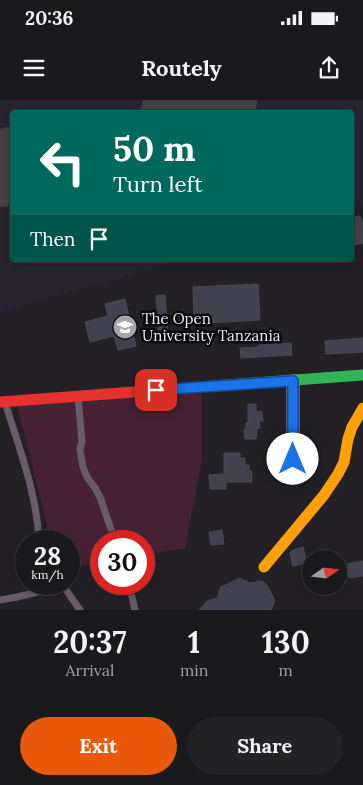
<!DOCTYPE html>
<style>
body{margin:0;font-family:Lora,serif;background:#232225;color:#f1f3f6;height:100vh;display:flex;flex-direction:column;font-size:19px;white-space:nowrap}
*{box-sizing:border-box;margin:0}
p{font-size:16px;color:#9fa0a3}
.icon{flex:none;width:28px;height:28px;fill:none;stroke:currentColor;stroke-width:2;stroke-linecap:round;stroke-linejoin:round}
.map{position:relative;height:510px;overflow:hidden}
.details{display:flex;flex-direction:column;background:#1a191c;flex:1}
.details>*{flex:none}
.top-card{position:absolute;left:10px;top:10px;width:344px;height:152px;border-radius:5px;box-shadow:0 2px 8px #0003,0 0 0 1px #38383b;background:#00695c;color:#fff;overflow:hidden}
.needle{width:32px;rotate:76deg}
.buttons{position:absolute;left:302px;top:450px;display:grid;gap:10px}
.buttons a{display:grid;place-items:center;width:45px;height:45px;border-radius:50%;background:#1a191c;box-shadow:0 2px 8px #0003,0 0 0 1px #38383b;font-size:25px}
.speed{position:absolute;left:15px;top:430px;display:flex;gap:10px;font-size:25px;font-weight:700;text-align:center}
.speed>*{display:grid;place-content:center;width:65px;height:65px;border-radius:50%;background:#1a191c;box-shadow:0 2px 8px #0003,0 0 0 1px #38383b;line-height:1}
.speed small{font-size:12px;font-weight:400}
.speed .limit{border:8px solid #d22;background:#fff;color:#111}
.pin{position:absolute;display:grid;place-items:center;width:42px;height:42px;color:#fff;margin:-21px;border-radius:10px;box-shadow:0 2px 8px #0006}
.me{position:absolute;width:55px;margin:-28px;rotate:0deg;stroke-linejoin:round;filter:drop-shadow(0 0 4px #0008)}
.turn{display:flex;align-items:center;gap:18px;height:105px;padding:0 20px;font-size:22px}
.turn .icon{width:65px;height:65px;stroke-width:2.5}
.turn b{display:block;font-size:35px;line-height:42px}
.then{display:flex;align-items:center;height:48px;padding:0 20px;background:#0003;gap:10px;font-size:19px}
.eta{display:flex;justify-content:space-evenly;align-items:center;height:85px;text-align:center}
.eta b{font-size:30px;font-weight:700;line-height:35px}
.button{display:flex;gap:10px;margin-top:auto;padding:10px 20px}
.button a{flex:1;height:58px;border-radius:30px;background:#ea580c;color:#fff;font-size:20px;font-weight:700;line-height:58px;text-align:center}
.button a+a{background:#232225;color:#f1f3f6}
.status{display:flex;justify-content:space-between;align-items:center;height:35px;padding:0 25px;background:#1a191c;direction:ltr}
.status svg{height:14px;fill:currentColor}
header{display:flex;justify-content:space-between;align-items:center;height:65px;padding:0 20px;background:#1a191c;font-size:22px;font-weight:700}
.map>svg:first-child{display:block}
.built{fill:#28242f}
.green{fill:#472235}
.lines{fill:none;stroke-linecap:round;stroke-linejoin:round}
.runway{stroke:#444046;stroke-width:76}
.building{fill:#424150;stroke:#4a494c}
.lane{stroke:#685c68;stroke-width:7}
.street{stroke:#685c68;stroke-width:14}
.fast{stroke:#30b455;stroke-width:11}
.slow{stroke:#ff9f0a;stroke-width:11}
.jam{stroke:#e5322d;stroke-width:11}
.route-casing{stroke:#114b97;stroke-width:12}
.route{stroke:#1a73e8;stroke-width:9}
.labels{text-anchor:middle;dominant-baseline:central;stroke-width:5;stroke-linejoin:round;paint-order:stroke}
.poi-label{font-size:15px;fill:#eceaee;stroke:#0b0a0d;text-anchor:start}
</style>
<div class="status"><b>20:36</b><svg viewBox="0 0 49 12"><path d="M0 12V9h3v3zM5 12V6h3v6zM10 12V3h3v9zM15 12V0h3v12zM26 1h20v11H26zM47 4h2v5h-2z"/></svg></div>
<header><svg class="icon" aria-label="menu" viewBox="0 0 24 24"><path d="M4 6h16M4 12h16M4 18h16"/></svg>Routely<svg class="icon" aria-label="share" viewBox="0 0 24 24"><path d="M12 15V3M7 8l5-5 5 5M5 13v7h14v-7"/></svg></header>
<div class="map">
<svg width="363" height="510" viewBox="0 0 363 510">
<rect width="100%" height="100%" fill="#232125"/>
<path class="built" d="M 0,0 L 363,0 L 363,104 L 351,108 L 351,12 L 12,12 L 12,160 L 183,160 L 0,212 Z"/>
<path class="green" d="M 202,283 L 202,360 L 185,448 L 144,455 L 144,441 L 101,441 L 101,462 L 69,468 L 69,441 L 51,441 L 15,298 Z"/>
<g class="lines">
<g class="runway">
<path d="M 179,12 L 219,0"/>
<path d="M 0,69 L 12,65"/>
</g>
</g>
<g class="building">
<path d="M 360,116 L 363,125 L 363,143 L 351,146 L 351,118 Z"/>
<path d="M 258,184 L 260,220 L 194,224 L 193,187 Z"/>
<path d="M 165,195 L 168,235 L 159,236 L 156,196 Z"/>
<path d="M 125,199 L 136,246 L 118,250 L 114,236 L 90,242 L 85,222 L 108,216 L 105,204 Z"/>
<path d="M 363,238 L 363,252 L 326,254 L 325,241 Z"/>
<path d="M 291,243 L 292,255 L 241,258 L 240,248 L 259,247 L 259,245 Z"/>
<path d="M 248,304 L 256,304 L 256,312 L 262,311 L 263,321 L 259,321 L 260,328 L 257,328 L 256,339 L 245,339 L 244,329 L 246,329 L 246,323 L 248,323 Z"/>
<path d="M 224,353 L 240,353 L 240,358 L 245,358 L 245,365 L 249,365 L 249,371 L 252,371 L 252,382 L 226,382 L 226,389 L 210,389 L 209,375 L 224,374 Z"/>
<path d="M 222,430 L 224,444 L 211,445 L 209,432 Z"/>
<path d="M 303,447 L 307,463 L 293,466 L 290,453 L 293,450 Z"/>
<path d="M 363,461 L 363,476 L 349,478 L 347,464 Z"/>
<path d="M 240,478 L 250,483 L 261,481 L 267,485 L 275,501 L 271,510 L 199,510 L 207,501 L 217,498 L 221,487 Z"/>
</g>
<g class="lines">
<g class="lane">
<path d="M 78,296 L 82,342 L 80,349 L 83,367 L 87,377 L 95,388 L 100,397 L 115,441"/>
<path d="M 5,302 C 19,348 37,394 39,441"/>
<path d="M 62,484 L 80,510"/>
<path d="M 129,484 L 135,510"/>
<path d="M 0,500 L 17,497 L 63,486"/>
</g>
<path class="street" d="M 293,378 L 293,281"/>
<path class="fast" d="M 227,285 L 363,275"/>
<path class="slow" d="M 264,467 L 324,395 L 338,374 L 344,362 L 348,339 L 352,327 L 363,308"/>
<path class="jam" d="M 0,302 L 227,285"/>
</g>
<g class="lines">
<defs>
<path id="route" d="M 156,290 L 293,281 L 293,359"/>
</defs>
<use href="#route" class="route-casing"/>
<use href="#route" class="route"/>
</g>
<defs>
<symbol id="school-disc" viewBox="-11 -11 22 22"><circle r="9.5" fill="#a6a4a8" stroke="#0b0a0d"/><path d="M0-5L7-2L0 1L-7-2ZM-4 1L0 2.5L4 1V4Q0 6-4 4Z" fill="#fff"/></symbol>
</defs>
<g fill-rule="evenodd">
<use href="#school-disc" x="111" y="213" width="28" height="28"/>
</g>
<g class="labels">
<g class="poi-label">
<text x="142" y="218">The Open<tspan x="142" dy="17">University Tanzania</tspan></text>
</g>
</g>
</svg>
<div class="buttons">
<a><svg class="needle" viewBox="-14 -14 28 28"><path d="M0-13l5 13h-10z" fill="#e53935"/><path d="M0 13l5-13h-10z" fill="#9fa0a3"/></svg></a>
</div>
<div class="speed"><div>28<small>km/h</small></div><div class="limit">30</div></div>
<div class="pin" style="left:156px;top:290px;background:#d93025"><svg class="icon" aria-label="arrive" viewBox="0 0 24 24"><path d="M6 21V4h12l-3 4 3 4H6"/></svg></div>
<svg class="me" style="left:293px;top:359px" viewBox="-20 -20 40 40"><circle r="19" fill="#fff"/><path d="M0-13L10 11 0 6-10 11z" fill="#1a73e8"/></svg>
<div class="top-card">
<div class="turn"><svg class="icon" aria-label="left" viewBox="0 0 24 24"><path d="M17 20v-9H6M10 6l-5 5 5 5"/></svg><div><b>50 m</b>Turn left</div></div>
<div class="then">Then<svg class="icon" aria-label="arrive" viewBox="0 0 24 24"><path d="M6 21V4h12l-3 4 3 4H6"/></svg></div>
</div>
</div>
<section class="details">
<div class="eta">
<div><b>20:37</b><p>Arrival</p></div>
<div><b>1</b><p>min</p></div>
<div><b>130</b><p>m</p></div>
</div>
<div class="button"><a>Exit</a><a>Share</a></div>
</section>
